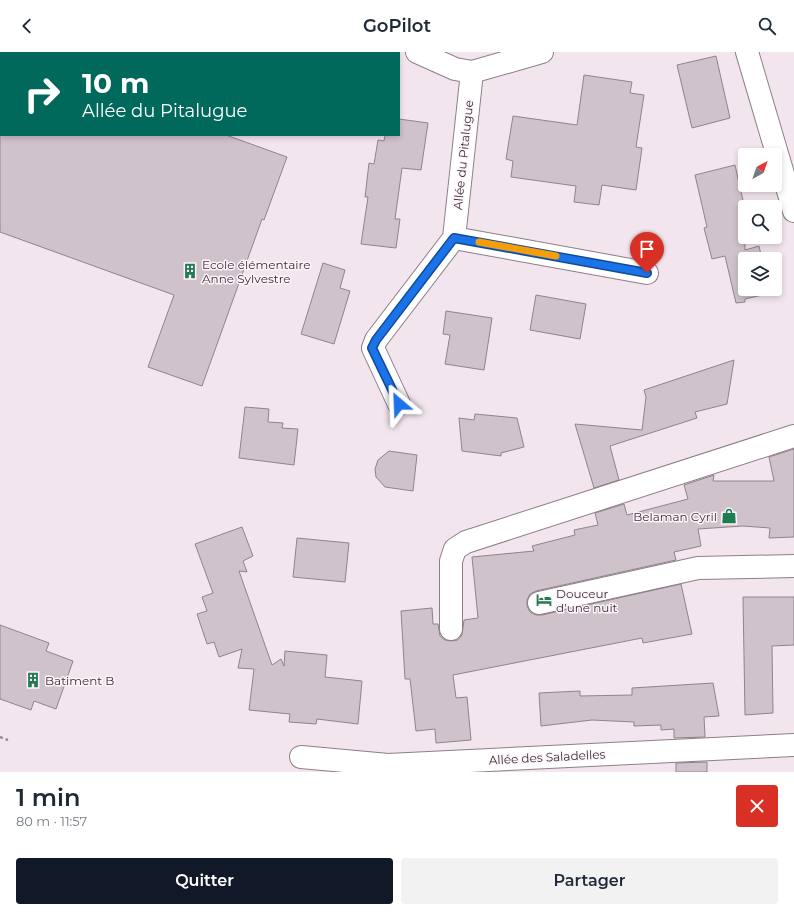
<!DOCTYPE html>
<html lang="fr">
<meta charset="utf-8">
<style>
body{margin:0;font-family:Montserrat,sans-serif;background:#f2f2f3;color:#1f2937;height:100vh;display:flex;flex-direction:column;font-size:15px;white-space:nowrap}
*{box-sizing:border-box;margin:0}
p{font-size:13px;color:#747a83}
.icon{flex:none;width:22px;height:22px;fill:none;stroke:currentColor;stroke-width:2;stroke-linecap:round;stroke-linejoin:round}
.map{position:relative;height:720px;overflow:hidden}
.sheet{display:flex;flex-direction:column;background:#fff;flex:1}
.sheet>*{flex:none}
.top-card{position:absolute;left:0px;top:0px;width:400px;height:84px;box-shadow:0 2px 6px #0003;background:#00695c;color:#fff;overflow:hidden}
.needle{width:26px;rotate:40deg}
.fabs{position:absolute;left:738px;top:96px;display:grid;gap:8px}
.fabs a{display:grid;place-items:center;width:44px;height:44px;border-radius:4px;background:#fff;box-shadow:0 2px 6px #0003;font-size:20px}
.pin{position:absolute;display:grid;place-items:center;width:34px;height:34px;color:#fff;margin:-41px -17px;border-radius:50% 50% 50% 0;rotate:-45deg;box-shadow:0 0 4px #0007}
.pin .icon{rotate:45deg}
.me{position:absolute;width:44px;margin:-22px;rotate:334deg;stroke-linejoin:round;filter:drop-shadow(0 0 3px #0008)}
.turn{display:flex;align-items:center;gap:14px;height:84px;padding:0 16px;font-size:18px}
.turn .icon{width:52px;height:52px;stroke-width:2.5}
.turn b{display:block;font-size:28px;line-height:34px}
.round{display:grid;place-items:center;flex:none;width:42px;height:42px;border-radius:4px;background:#f2f2f3}
.overview{display:flex;align-items:center;justify-content:space-between;height:68px;padding:0 16px}
h1{font-size:24px;font-weight:600;line-height:30px}
.button{display:flex;gap:8px;margin-top:auto;padding:8px 16px}
.button a{flex:1;height:46px;border-radius:4px;background:#111827;color:#fff;font-size:16px;font-weight:600;line-height:46px;text-align:center}
.button a+a{background:#f2f2f3;color:#1f2937}
header{display:flex;justify-content:space-between;align-items:center;height:52px;padding:0 16px;background:#fff;font-size:18px;font-weight:600}
.map>svg:first-child{display:block}
.building{fill:#cfc2ca;stroke:#90848c}
.lines{fill:none;stroke-linecap:round;stroke-linejoin:round}
.minor-casing{stroke:#8c7f87;stroke-width:24}
.path{stroke:#948a91;stroke-width:2.5;stroke-dasharray:3 3;stroke-linecap:butt}
.minor{stroke:#fff;stroke-width:22}
.route-casing{stroke:#114b97;stroke-width:10}
.route{stroke:#1a73e8;stroke-width:7}
.slow{stroke:#f59e0b;stroke-width:7}
.labels{text-anchor:middle;dominant-baseline:central;stroke-width:3;stroke-linejoin:round;paint-order:stroke}
.street-label{font-size:12px;fill:#373135;stroke:#fff4fb}
.poi-label{font-size:12px;fill:#373135;stroke:#fff4fb;text-anchor:start}
</style>
<header><svg class="icon" aria-label="back" viewBox="0 0 24 24"><path d="M15 5l-7 7 7 7"/></svg>GoPilot<svg class="icon" aria-label="search" viewBox="0 0 24 24"><circle cx="10" cy="10" r="6"/><path d="M15 15l6 6"/></svg></header>
<div class="map">
<svg width="794" height="720" viewBox="0 0 794 720">
<rect width="100%" height="100%" fill="#f3e5ee"/>
<g class="building">
<path d="M 716,4 L 730,66 L 692,76 L 677,13 Z"/>
<path d="M 584,23 L 632,30 L 630,41 L 644,43 L 636,95 L 642,96 L 636,138 L 602,133 L 599,153 L 574,150 L 576,134 L 511,125 L 513,109 L 506,107 L 513,64 L 577,73 Z"/>
<path d="M 399,67 L 428,71 L 421,118 L 402,116 L 395,167 L 400,167 L 396,196 L 361,192 L 368,145 L 365,145 L 369,111 L 374,112 L 378,88 L 384,89 L 385,83 L 399,83 Z"/>
<path d="M 0,83 L 226,83 L 287,105 L 264,168 L 262,167 L 202,334 L 148,315 L 174,243 L 0,180 Z"/>
<path d="M 735,113 L 745,157 L 745,198 L 759,194 L 762,207 L 745,207 L 745,237 L 770,237 L 771,241 L 745,247 L 745,250 L 736,251 L 725,204 L 712,207 L 704,176 L 707,175 L 695,123 Z"/>
<path d="M 323,211 L 345,218 L 340,236 L 350,239 L 334,292 L 301,282 Z"/>
<path d="M 536,243 L 586,252 L 580,287 L 530,278 Z"/>
<path d="M 446,259 L 492,266 L 484,318 L 445,312 L 450,283 L 443,282 Z"/>
<path d="M 734,308 L 727,352 L 695,360 L 697,366 L 610,394 L 619,428 L 594,436 L 575,372 L 642,378 L 646,345 L 644,338 Z"/>
<path d="M 245,355 L 269,357 L 268,370 L 283,371 L 282,376 L 298,377 L 294,413 L 239,406 Z"/>
<path d="M 475,362 L 517,366 L 524,395 L 501,401 L 501,404 L 462,399 L 459,366 L 474,368 Z"/>
<path d="M 794,397 L 794,485 L 769,486 L 770,476 L 743,474 L 698,477 L 701,494 L 674,500 L 676,508 L 536,539 L 530,542 L 527,548 L 527,554 L 530,560 L 536,563 L 542,563 L 681,532 L 692,582 L 643,591 L 642,586 L 453,623 L 456,646 L 467,645 L 471,688 L 436,691 L 435,677 L 416,679 L 410,627 L 405,627 L 401,559 L 432,556 L 433,572 L 438,572 L 440,584 L 445,588 L 451,589 L 458,588 L 462,583 L 464,568 L 478,566 L 472,505 L 534,499 L 532,494 L 575,483 L 574,478 L 598,473 L 595,461 L 624,452 L 627,463 L 688,447 L 684,433 L 714,423 L 713,429 L 774,429 L 769,405 Z"/>
<path d="M 389,399 L 417,403 L 413,439 L 385,435 L 376,425 L 375,417 L 378,408 Z"/>
<path d="M 242,475 L 253,504 L 243,509 L 247,520 L 239,519 L 272,613 L 281,607 L 284,614 L 285,599 L 327,603 L 325,625 L 362,629 L 358,672 L 317,667 L 316,672 L 289,670 L 290,662 L 249,658 L 254,617 L 238,616 L 242,597 L 219,605 L 214,590 L 207,592 L 197,562 L 207,559 L 202,545 L 213,541 L 195,492 Z"/>
<path d="M 297,486 L 349,491 L 345,530 L 293,525 Z"/>
<path d="M 743,545 L 794,545 L 794,593 L 772,594 L 773,661 L 745,663 Z"/>
<path d="M 0,573 L 49,591 L 46,599 L 73,609 L 56,657 L 34,649 L 31,658 L 0,647 Z"/>
<path d="M 713,631 L 719,664 L 704,665 L 705,685 L 674,686 L 674,677 L 661,678 L 661,673 L 634,674 L 634,670 L 592,668 L 541,674 L 539,641 L 580,639 L 580,644 L 632,643 L 632,636 Z"/>
<path d="M 707,710 L 707,720 L 676,720 L 676,711 Z"/>
</g>
<g class="lines">
<defs>
<g id="minor">
<path d="M 417,0 L 455,17 L 472,20 L 542,0"/>
<path d="M 747,0 L 794,159"/>
<path d="M 454,186 L 647,221"/>
<path d="M 399,352 L 373,296 L 376,288 L 454,186 L 472,20"/>
<path d="M 539,551 L 698,516 L 794,514"/>
<path d="M 451,577 L 451,509 L 455,497 L 466,490 L 794,384"/>
<path d="M 301,705 L 388,713 L 794,693"/>
</g>
</defs>
<use href="#minor" class="minor-casing"/>
<path class="path" d="M 0,685 L 8,688"/>
<use href="#minor" class="minor"/>
</g>
<g class="lines">
<defs>
<path id="route" d="M 399,352 L 372,296 L 376,288 L 454,186 L 647,221"/>
</defs>
<use href="#route" class="route-casing"/>
<use href="#route" class="route"/>
<path class="slow" d="M 479,190 L 556,204"/>
</g>
<defs>
<symbol id="building-bare" viewBox="-9 -9 18 18"><path d="M-4-6H4V6H1V3H-1V6H-4ZM-2.5-4.3h1.7v1.8h-1.7ZM.8-4.3h1.7v1.8H.8ZM-2.5-1h1.7V.8h-1.7ZM.8-1h1.7V.8H.8Z" fill="#207b51" stroke="#fff4fb" stroke-width="2.5" paint-order="stroke"/></symbol>
<symbol id="shop-bare" viewBox="-9 -9 18 18"><path d="M-5-2.5h2.3a2.7 3.5 0 0 1 5.4 0H5L5.5 6h-11ZM-1.5-2.5h3a1.5 2.3 0 0 0-3 0Z" fill="#207b51" stroke="#fff4fb" stroke-width="2.5" paint-order="stroke"/></symbol>
<symbol id="hotel-bare" viewBox="-9 -9 18 18"><path d="M-6-4.5h1.5V1H6V5H4.5V3h-9V5H-6ZM-4 0a1.8 1.8 0 1 1 3.6 0ZM.5 0V-2.5h3Q6-2.5 6 0Z" fill="#207b51" stroke="#fff4fb" stroke-width="2.5" paint-order="stroke"/></symbol>
</defs>
<g fill-rule="evenodd">
<use href="#building-bare" x="179" y="208" width="22" height="22"/>
<use href="#shop-bare" x="718" y="453" width="22" height="22"/>
<use href="#hotel-bare" x="533" y="537" width="22" height="22"/>
<use href="#building-bare" x="22" y="617" width="22" height="22"/>
</g>
<g class="labels">
<g class="street-label">
<text transform="translate(463 103) rotate(-84)">Allée du Pitalugue</text>
<text transform="translate(547 705) rotate(-3)">Allée des Saladelles</text>
</g>
<g class="poi-label">
<text x="202" y="212">Ecole élémentaire<tspan x="202" dy="14">Anne Sylvestre</tspan></text>
<text x="717" y="464" text-anchor="end">Belaman Cyril</text>
<text x="556" y="541">Douceur<tspan x="556" dy="14">d’une nuit</tspan></text>
<text x="45" y="628">Batiment B</text>
</g>
</g>
</svg>
<div class="fabs">
<a><svg class="needle" viewBox="-14 -14 28 28"><path d="M0-13l5 13h-10z" fill="#e53935"/><path d="M0 13l5-13h-10z" fill="#747a83"/></svg></a>
<a><svg class="icon" aria-label="search" viewBox="0 0 24 24"><circle cx="10" cy="10" r="6"/><path d="M15 15l6 6"/></svg></a>
<a><svg class="icon" aria-label="layers" viewBox="0 0 24 24"><path d="M12 4l9 5-9 5-9-5zM3 14l9 5 9-5"/></svg></a>
</div>
<div class="pin" style="left:647px;top:221px;background:#d93025"><svg class="icon" aria-label="arrive" viewBox="0 0 24 24"><path d="M6 21V4h12l-3 4 3 4H6"/></svg></div>
<svg class="me" style="left:399px;top:352px" viewBox="-20 -20 40 40"><path d="M0-17L14 15 0 8-14 15z" fill="#1a73e8" stroke="#fff" stroke-width="4"/></svg>
<div class="top-card">
<div class="turn"><svg class="icon" aria-label="right" viewBox="0 0 24 24"><path d="M7 20v-9h11M14 6l5 5-5 5"/></svg><div><b>10 m</b>Allée du Pitalugue</div></div>
</div>
</div>
<section class="sheet">
<div class="overview"><div><h1>1 min</h1><p>80 m · 11:57</p></div><a class="round" style="background:#d93025;color:#fff"><svg class="icon" aria-label="close" viewBox="0 0 24 24"><path d="M6 6l12 12M18 6L6 18"/></svg></a></div>
<div class="button"><a>Quitter</a><a>Partager</a></div>
</section>
